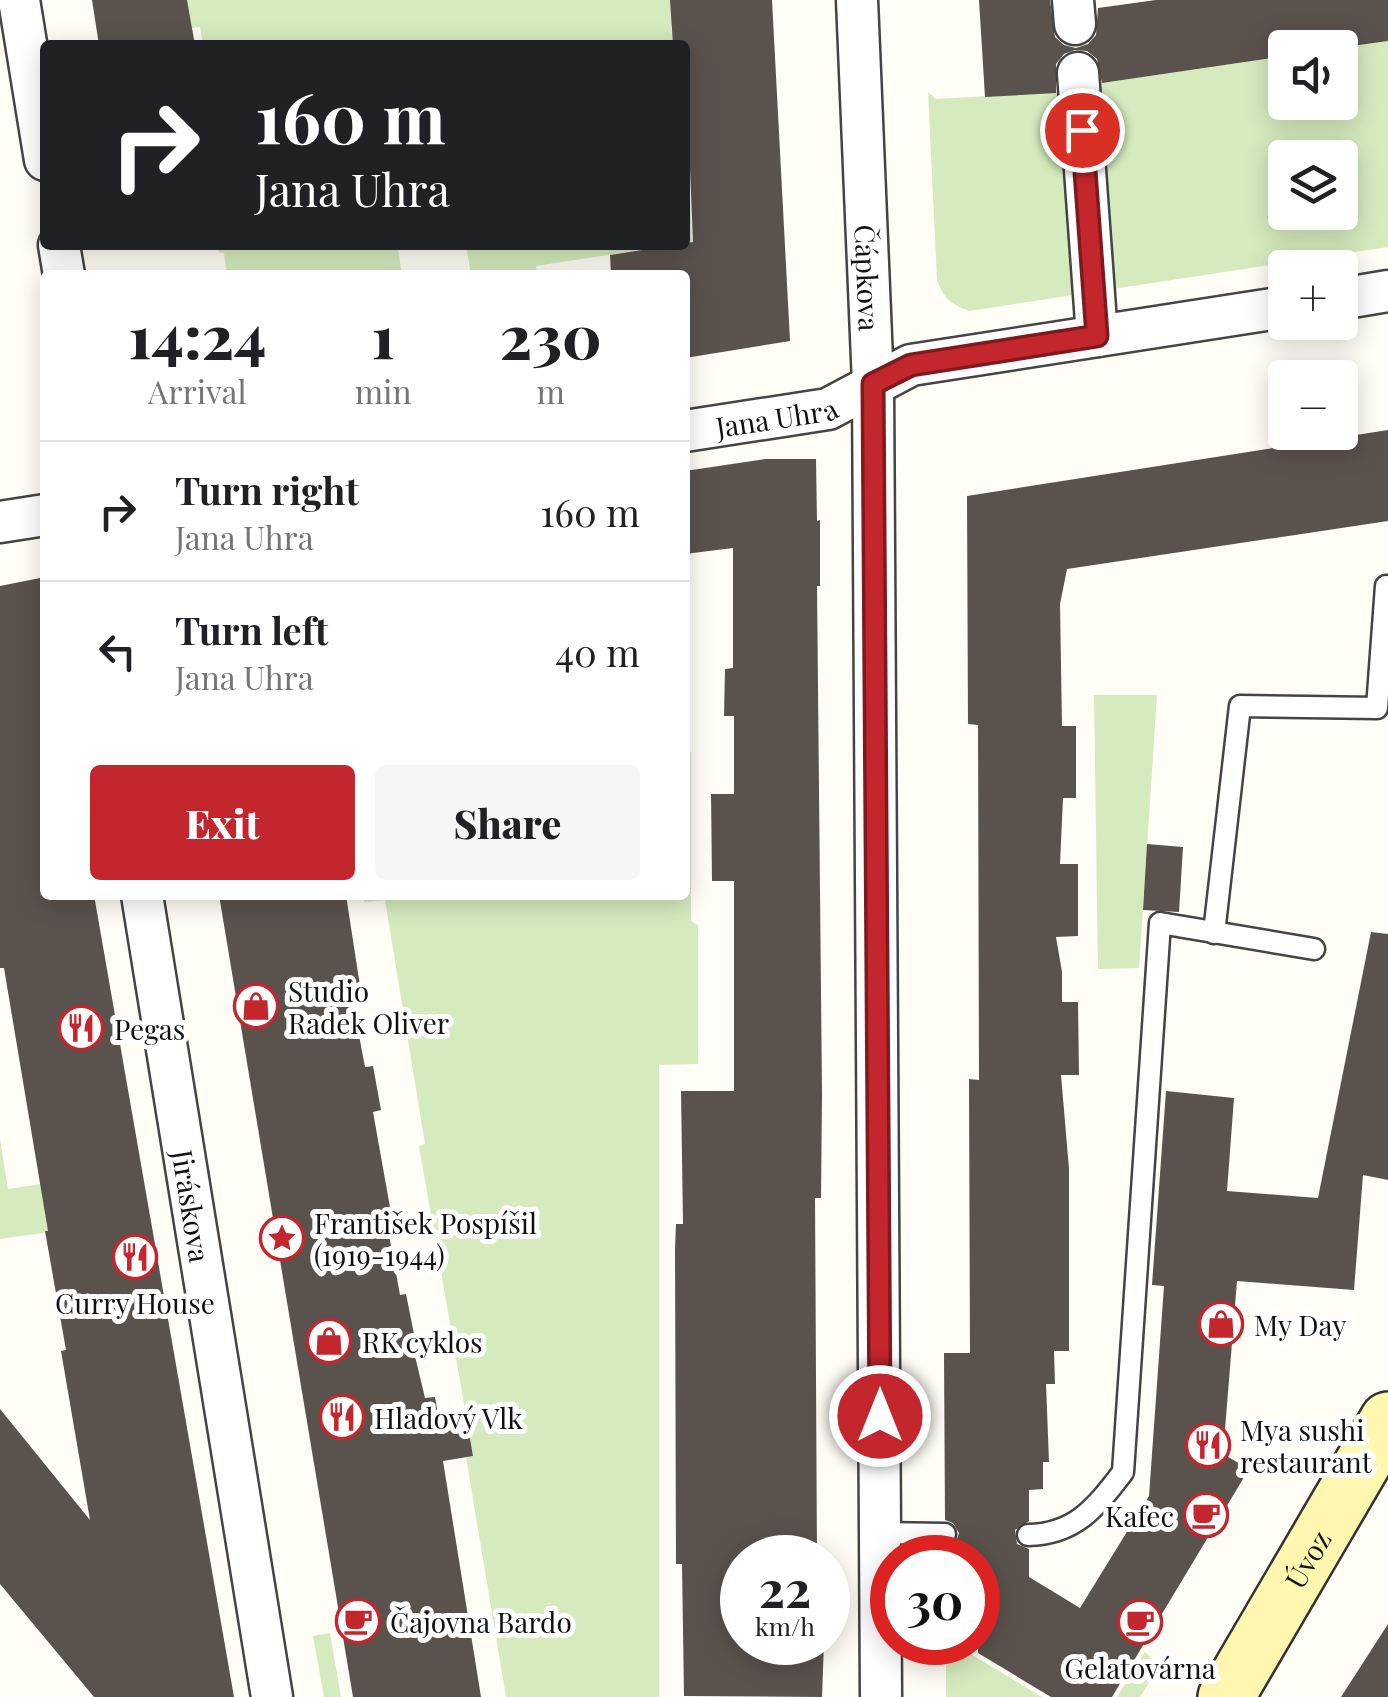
<!DOCTYPE html>
<meta charset="utf-8">
<style>
body{margin:0;font-family:"Playfair Display",serif;background:#f6f6f6;color:#202124;height:100vh;display:flex;flex-direction:column;font-size:38px;white-space:nowrap}
*{box-sizing:border-box;margin:0}
p{font-size:32px;color:#757577}
.icon{flex:none;width:55px;height:55px;fill:none;stroke:currentColor;stroke-width:2;stroke-linecap:round;stroke-linejoin:round}
.map{position:relative;flex:1;overflow:hidden}
.details{position:absolute;left:40px;top:270px;width:650px;height:630px;display:flex;flex-direction:column;background:#fff;border-radius:10px;box-shadow:0 5px 25px #0003}
.details>*{flex:none}
.guide{position:absolute;left:40px;top:40px;width:650px;height:210px;border-radius:10px;box-shadow:0 5px 25px #0003;background:#202124;color:#fff;overflow:hidden}
.buttons{position:absolute;left:1268px;top:30px;display:grid;gap:20px}
.buttons a{display:grid;place-items:center;width:90px;height:90px;border-radius:10px;background:#fff;box-shadow:0 5px 25px #0003;font-size:50px}
.speed{position:absolute;left:720px;top:1535px;display:flex;gap:20px;font-size:50px;font-weight:700;text-align:center}
.speed>*{display:grid;place-content:center;width:130px;height:130px;border-radius:50%;background:#fff;box-shadow:0 5px 25px #0003;line-height:1}
.speed small{font-size:25px;font-weight:400}
.speed .limit{border:15px solid #d22;background:#fff;color:#111}
.pin{position:absolute;display:grid;place-items:center;width:85px;height:85px;color:#fff;margin:-42px;border:5px solid #fff;border-radius:50%;box-shadow:0 2px 10px #0007}
.me{position:absolute;width:110px;margin:-55px;rotate:0deg;stroke-linejoin:round;filter:drop-shadow(0 0 8px #0008)}
.turn{display:flex;align-items:center;gap:35px;height:210px;padding:0 50px;font-size:45px}
.turn .icon{width:130px;height:130px;stroke-width:2.5}
.turn b{display:block;font-size:70px;line-height:85px}
.eta{display:flex;justify-content:space-evenly;align-items:center;height:170px;text-align:center}
.eta b{font-size:60px;font-weight:800;line-height:70px}
.primary-button{display:flex;gap:20px;margin-top:auto;padding:20px 50px}
.primary-button a{flex:1;height:115px;border-radius:10px;background:#c4262e;color:#fff;font-size:40px;font-weight:800;line-height:115px;text-align:center}
.primary-button a+a{background:#f6f6f6;color:#202124}
ul{padding:0;list-style:none}
li{display:flex;align-items:center;gap:30px;height:140px;padding:0 50px;border-top:2px solid #e0e0e0}
li div{flex:1}
li b{display:block;font-size:38px}
li em{font-style:normal}
.map>svg:first-child{display:block}
.green{fill:#d5ebbd;fill-rule:evenodd}
.building{fill:#5a524d}
.lines{fill:none;stroke-linecap:round;stroke-linejoin:round}
.service-casing{stroke:#444;stroke-width:25}
.minor-casing{stroke:#444;stroke-width:45}
.secondary-casing{stroke:#333;stroke-width:60}
.service{stroke:#fff;stroke-width:20}
.minor{stroke:#fff;stroke-width:40}
.secondary{stroke:#fff6b0;stroke-width:55}
.route-casing{stroke:#7f191e;stroke-width:25}
.route{stroke:#c4262e;stroke-width:18}
.labels{text-anchor:middle;dominant-baseline:central;stroke-width:10;stroke-linejoin:round;paint-order:stroke}
.street-label{font-size:28px;fill:#111;stroke:#fff}
.poi-label{font-size:28px;fill:#111;stroke:#fff;text-anchor:start}
</style>
<div class="map">
<svg width="1388" height="1697" viewBox="0 0 1388 1697">
<rect width="100%" height="100%" fill="#fffdf5"/>
<g class="green">
<path d="M 187,0 L 670,0 L 679,25 L 671,26 L 673,45 L 203,45 L 200,27 L 192,28 Z"/>
<path d="M 1388,41 L 1388,247 L 969,311 C 950,303 944,299 937,280 L 928,92 L 936,99 L 1059,92 L 1058,75 L 1100,72 L 1102,83 L 1285,56 L 1285,102 L 1340,102 L 1340,48 ZM 1285,158 L 1340,158 L 1340,212 L 1285,212 Z"/>
<path d="M 685,102 L 692,102 L 695,136 L 687,138 L 692,237 L 704,270 L 659,247 L 536,266 L 537,275 L 471,275 L 466,245 L 685,245 Z"/>
<path d="M 218,245 L 418,245 L 398,249 L 402,275 L 227,275 L 224,253 L 219,252 Z"/>
<path d="M 1094,695 L 1157,695 L 1139,968 L 1098,969 Z"/>
<path d="M 685,752 L 691,752 L 691,921 L 698,925 L 698,1064 L 659,1065 L 659,1697 L 506,1697 L 466,1457 L 473,1455 L 419,1146 L 425,1144 L 385,900 L 364,902 L 363,895 L 685,895 Z"/>
<path d="M 0,1139 L 8,1189 L 41,1184 L 49,1232 L 0,1239 Z"/>
<path d="M 330,1633 L 341,1697 L 324,1697 L 313,1636 Z"/>
<path d="M 946,1643 L 969,1653 L 1042,1697 L 946,1697 Z"/>
<path d="M 1145,1652 C 1162,1666 1150,1682 1140,1697 L 1117,1697 Z"/>
</g>
<g class="building">
<path d="M 92,0 L 187,0 L 195,45 L 99,45 Z"/>
<path d="M 670,0 L 772,0 L 790,341 L 685,358 L 685,275 L 611,275 L 610,255 L 693,242 L 685,45 L 673,45 Z"/>
<path d="M 979,0 L 1050,0 L 1055,37 L 1064,45 L 1076,48 L 1088,44 L 1096,35 L 1098,8 L 1156,0 L 1388,0 L 1388,41 L 1338,48 L 1285,48 L 1285,56 L 1102,83 L 1097,59 L 1087,51 L 1075,50 L 1064,54 L 1056,64 L 1056,93 L 985,97 Z"/>
<path d="M 1388,430 L 1388,521 L 1067,569 L 1060,604 L 1062,726 L 1076,726 L 1076,798 L 1063,798 L 1060,864 L 1078,864 L 1078,936 L 1056,937 L 1062,972 L 1062,1002 L 1078,1002 L 1079,1075 L 1061,1075 L 1069,1169 L 1069,1351 L 1054,1351 L 1055,1384 L 1046,1384 L 1049,1462 L 1043,1462 L 1043,1489 L 1029,1490 L 1029,1521 L 1015,1530 L 1017,1544 L 1029,1549 L 1029,1577 L 1080,1608 L 1149,1496 L 1164,1286 L 1152,1285 L 1166,1091 L 1234,1098 L 1227,1191 L 1318,1198 L 1371,932 L 1388,934 L 1388,1180 L 1363,1175 L 1354,1290 L 1237,1281 L 1223,1454 L 1249,1469 L 1112,1697 L 1051,1697 L 978,1653 L 978,1558 L 945,1558 L 945,1548 L 956,1542 L 959,1533 L 953,1523 L 945,1520 L 944,1353 L 970,1353 L 969,1079 L 979,1080 L 978,725 L 968,724 L 967,496 Z"/>
<path d="M 765,459 L 816,459 L 817,521 L 820,520 L 820,586 L 817,586 L 822,1094 L 821,1198 L 815,1198 L 817,1558 L 742,1558 L 742,1642 L 824,1642 L 822,1697 L 684,1696 L 682,1564 L 676,1564 L 675,1249 L 676,1224 L 683,1224 L 681,1091 L 734,1091 L 734,881 L 712,881 L 711,794 L 734,794 L 734,716 L 724,716 L 725,669 L 733,668 L 733,548 L 685,554 L 685,471 Z"/>
<path d="M 45,577 L 45,895 L 94,895 L 234,1697 L 94,1697 L 0,1584 L 0,1409 L 90,1520 L 61,1351 L 66,1350 L 45,1231 L 48,1231 L 4,968 L 0,968 L 0,586 Z"/>
<path d="M 1147,844 L 1183,847 L 1179,912 L 1143,910 Z"/>
<path d="M 219,895 L 346,895 L 360,986 L 352,988 L 353,1004 L 365,1067 L 373,1066 L 381,1110 L 373,1112 L 393,1224 L 387,1224 L 400,1295 L 406,1294 L 414,1334 L 410,1335 L 425,1398 L 435,1397 L 438,1414 L 465,1409 L 473,1456 L 443,1461 L 481,1697 L 353,1697 Z"/>
<path d="M 1388,1624 L 1388,1697 L 1341,1697 Z"/>
</g>
<g class="lines">
<defs>
<g id="service">
<path d="M 1214,933 L 1240,706 L 1377,708 L 1386,586"/>
<path d="M 880,1533 L 945,1534"/>
<path d="M 1028,1535 C 1076,1534 1096,1507 1123,1472 L 1160,923 L 1314,949"/>
</g>
<g id="minor">
<path d="M 19,0 L 45,160"/>
<path id="s1" d="M 857,0 L 873,384 L 881,1697"/>
<path d="M 1073,0 L 1075,24"/>
<path d="M 1078,73 L 1097,336"/>
<path d="M 59,245 L 64,275"/>
<path d="M 1340,299 L 1388,291"/>
<path id="s2" d="M 685,431 L 828,409 L 911,365 L 1285,307"/>
<path d="M 0,522 L 45,515"/>
<path id="s3" d="M 142,895 L 272,1697"/>
</g>
<g id="secondary">
<path id="s4" d="M 1226,1697 L 1388,1420"/>
</g>
</defs>
<use href="#service" class="service-casing"/>
<use href="#minor" class="minor-casing"/>
<use href="#secondary" class="secondary-casing"/>
<use href="#service" class="service"/>
<use href="#minor" class="minor"/>
<use href="#secondary" class="secondary"/>
</g>
<g class="lines">
<defs>
<path id="route" d="M 880,1416 L 873,384 L 911,365 L 1097,336 L 1082,130"/>
</defs>
<use href="#route" class="route-casing"/>
<use href="#route" class="route"/>
</g>
<defs>
<symbol id="shop-ring" viewBox="-11 -11 22 22"><circle r="9.5" fill="#fff" stroke="#c4262e" stroke-width="1.5"/><path d="M-5-2.5h2.3a2.7 3.5 0 0 1 5.4 0H5L5.5 6h-11ZM-1.5-2.5h3a1.5 2.3 0 0 0-3 0Z" fill="#c4262e"/></symbol>
<symbol id="restaurant-ring" viewBox="-11 -11 22 22"><circle r="9.5" fill="#fff" stroke="#c4262e" stroke-width="1.5"/><path d="M-5-6h1v4h1v-4h1v4h1v-4h1v5L-1.5 .5V6h-2V.5L-5-1ZM5-6V6H3V1.5H1.5Q1.5-4 5-6Z" fill="#c4262e"/></symbol>
<symbol id="sight-ring" viewBox="-11 -11 22 22"><circle r="9.5" fill="#fff" stroke="#c4262e" stroke-width="1.5"/><path d="M0-6L1.8-2.2L6-1.7L2.9 1.2L3.7 5.4L0 3.3L-3.7 5.4L-2.9 1.2L-6-1.7L-1.8-2.2Z" fill="#c4262e"/></symbol>
<symbol id="cafe-ring" viewBox="-11 -11 22 22"><circle r="9.5" fill="#fff" stroke="#c4262e" stroke-width="1.5"/><path d="M-5.5-4.5H6V0H3Q3 3.5 0 3.5H-2.5Q-5.5 3.5-5.5 0ZM3-3.2v2h1.7v-2ZM-6 4.5H4V6H-6Z" fill="#c4262e"/></symbol>
</defs>
<g fill-rule="evenodd">
<use href="#shop-ring" x="231" y="981" width="50" height="50"/>
<use href="#restaurant-ring" x="56" y="1003" width="50" height="50"/>
<use href="#sight-ring" x="257" y="1213" width="50" height="50"/>
<use href="#restaurant-ring" x="110" y="1232" width="50" height="50"/>
<use href="#shop-ring" x="1196" y="1299" width="50" height="50"/>
<use href="#shop-ring" x="304" y="1316" width="50" height="50"/>
<use href="#restaurant-ring" x="317" y="1392" width="50" height="50"/>
<use href="#restaurant-ring" x="1183" y="1420" width="50" height="50"/>
<use href="#cafe-ring" x="1181" y="1490" width="50" height="50"/>
<use href="#cafe-ring" x="333" y="1596" width="50" height="50"/>
<use href="#cafe-ring" x="1115" y="1597" width="50" height="50"/>
</g>
<g class="labels">
<g class="street-label">
<text stroke="none"><textPath href="#s1" startOffset="278">Čápkova</textPath></text>
<text stroke="none"><textPath href="#s2" startOffset="92">Jana Uhra</textPath></text>
<text stroke="none"><textPath href="#s3" startOffset="315">Jiráskova</textPath></text>
<text stroke="none"><textPath href="#s4" startOffset="160">Úvoz</textPath></text>
</g>
<g class="poi-label">
<text x="288" y="990">Studio<tspan x="288" dy="32">Radek Oliver</tspan></text>
<text x="114" y="1028">Pegas</text>
<text x="314" y="1222">František Pospíšil<tspan x="314" dy="32">(1919-1944)</tspan></text>
<text x="135" y="1302" text-anchor="middle">Curry House</text>
<text x="1254" y="1324">My Day</text>
<text x="362" y="1341">RK cyklos</text>
<text x="374" y="1417">Hladový Vlk</text>
<text x="1240" y="1429">Mya sushi<tspan x="1240" dy="32">restaurant</tspan></text>
<text x="1174" y="1515" text-anchor="end">Kafec</text>
<text x="390" y="1621">Čajovna Bardo</text>
<text x="1140" y="1667" text-anchor="middle">Gelatovárna</text>
</g>
</g>
</svg>
<div class="buttons">
<a><svg class="icon" aria-label="sound" viewBox="0 0 24 24"><path d="M4 9h4l5-4v14l-5-4H4zM17 9q2 3 0 6"/></svg></a>
<a><svg class="icon" aria-label="layers" viewBox="0 0 24 24"><path d="M12 4l9 5-9 5-9-5zM3 14l9 5 9-5"/></svg></a>
<a>+</a>
<a>−</a>
</div>
<div class="speed"><div>22<small>km/h</small></div><div class="limit">30</div></div>
<div class="pin" style="left:1082px;top:130px;background:#d93025"><svg class="icon" aria-label="arrive" viewBox="0 0 24 24"><path d="M6 21V4h12l-3 4 3 4H6"/></svg></div>
<svg class="me" style="left:880px;top:1416px" viewBox="-20 -20 40 40"><circle r="17" fill="#c4262e" stroke="#fff" stroke-width="3"/><path d="M0-11L8 9 0 5-8 9z" fill="#fff"/></svg>
<div class="guide">
<div class="turn"><svg class="icon" aria-label="right" viewBox="0 0 24 24"><path d="M7 20v-9h11M14 6l5 5-5 5"/></svg><div><b>160 m</b>Jana Uhra</div></div>
</div>
<section class="details">
<div class="eta">
<div><b>14:24</b><p>Arrival</p></div>
<div><b>1</b><p>min</p></div>
<div><b>230</b><p>m</p></div>
</div>
<ul>
<li><svg class="icon" aria-label="right" viewBox="0 0 24 24"><path d="M7 20v-9h11M14 6l5 5-5 5"/></svg><div><b>Turn right</b><p>Jana Uhra</p></div><em>160 m</em></li>
<li><svg class="icon" aria-label="left" viewBox="0 0 24 24"><path d="M17 20v-9H6M10 6l-5 5 5 5"/></svg><div><b>Turn left</b><p>Jana Uhra</p></div><em>40 m</em></li>
</ul>
<div class="primary-button"><a>Exit</a><a>Share</a></div>
</section>
</div>
